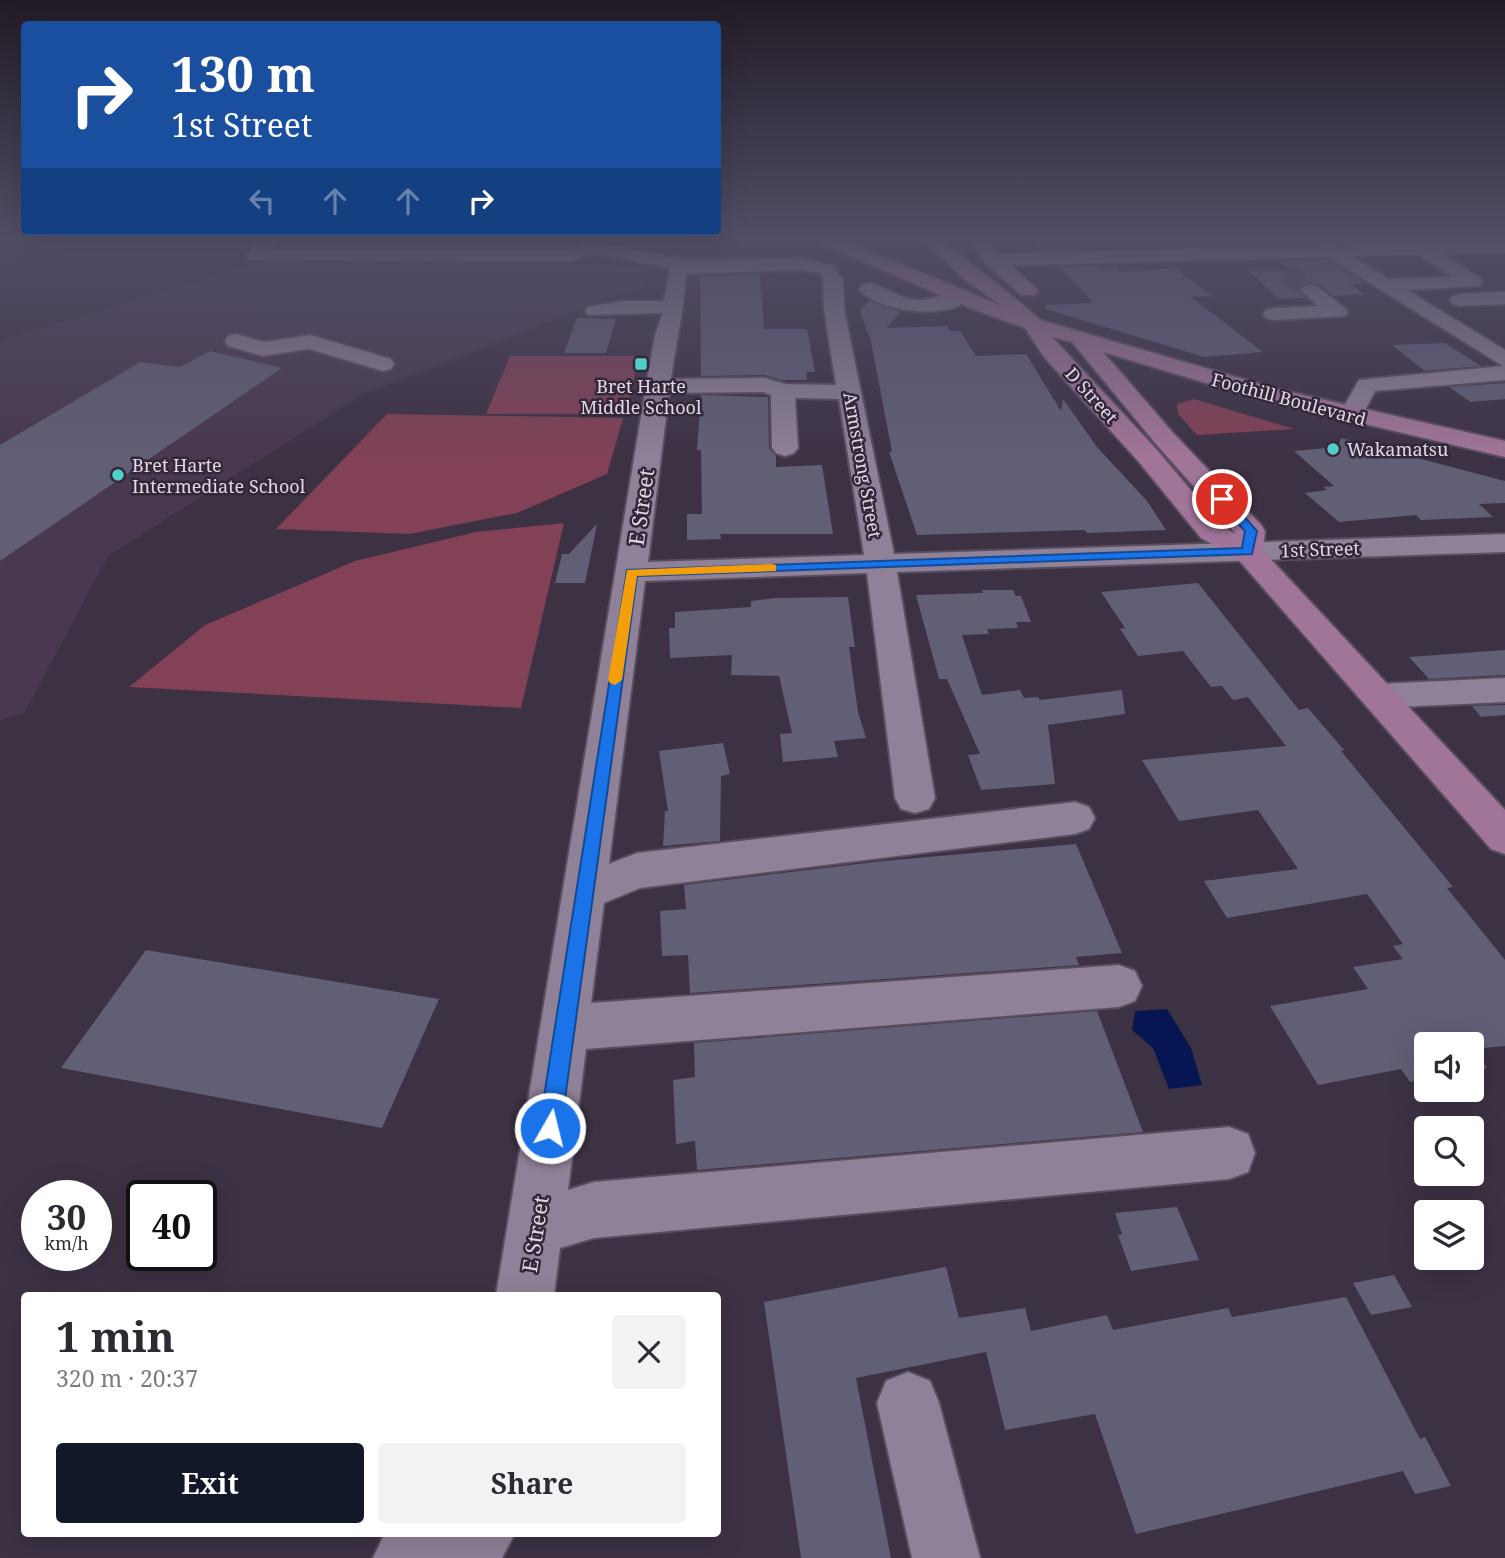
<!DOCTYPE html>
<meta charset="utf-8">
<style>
body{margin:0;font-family:"Noto Serif",serif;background:#f2f2f3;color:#2b2b33;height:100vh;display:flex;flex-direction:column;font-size:26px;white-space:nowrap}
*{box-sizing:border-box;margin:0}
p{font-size:23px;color:#7c7c81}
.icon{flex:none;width:38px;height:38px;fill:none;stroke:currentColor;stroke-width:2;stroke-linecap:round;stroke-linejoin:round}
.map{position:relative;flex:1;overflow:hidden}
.panel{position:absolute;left:21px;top:1292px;width:700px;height:245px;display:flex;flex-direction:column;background:#fff;border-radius:7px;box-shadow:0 7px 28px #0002}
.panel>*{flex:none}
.guide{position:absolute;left:21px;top:21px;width:700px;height:214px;border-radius:7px;box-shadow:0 7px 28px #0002;background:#1a4fa0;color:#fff;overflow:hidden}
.buttons{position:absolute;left:1414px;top:1032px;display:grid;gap:14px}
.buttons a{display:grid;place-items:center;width:70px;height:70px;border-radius:7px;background:#fff;box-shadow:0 7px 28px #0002;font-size:35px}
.speed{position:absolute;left:21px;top:1180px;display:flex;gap:14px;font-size:35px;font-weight:700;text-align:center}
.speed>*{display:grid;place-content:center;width:91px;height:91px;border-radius:50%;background:#fff;box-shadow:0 7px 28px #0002;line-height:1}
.speed small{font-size:18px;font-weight:400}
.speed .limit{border:4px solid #111;border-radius:10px;background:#fff;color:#111}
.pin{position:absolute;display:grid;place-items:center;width:60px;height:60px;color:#fff;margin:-30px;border:4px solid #fff;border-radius:50%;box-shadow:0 2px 7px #0007}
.me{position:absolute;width:77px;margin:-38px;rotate:8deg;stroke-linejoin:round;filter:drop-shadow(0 0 5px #0008)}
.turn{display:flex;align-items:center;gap:24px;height:147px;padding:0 35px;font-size:32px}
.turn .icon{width:91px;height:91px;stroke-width:2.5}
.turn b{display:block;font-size:49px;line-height:60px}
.lanes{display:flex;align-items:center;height:66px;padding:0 35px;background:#0003;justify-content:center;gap:35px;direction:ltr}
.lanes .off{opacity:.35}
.round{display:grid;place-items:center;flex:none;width:74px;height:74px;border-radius:7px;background:#f2f2f3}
.summary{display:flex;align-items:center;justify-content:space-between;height:119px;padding:0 35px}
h1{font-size:42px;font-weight:700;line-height:52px}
.cta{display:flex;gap:14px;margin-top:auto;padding:14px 35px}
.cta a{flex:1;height:80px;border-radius:7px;background:#111827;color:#fff;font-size:28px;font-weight:700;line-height:80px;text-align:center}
.cta a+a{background:#f2f2f3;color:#2b2b33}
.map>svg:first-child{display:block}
.built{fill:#483850}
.green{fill:#824154}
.water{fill:#051652}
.building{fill:#615f76}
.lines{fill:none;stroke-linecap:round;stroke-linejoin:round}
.minor-tunnel{stroke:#554a5c;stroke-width:20;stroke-dasharray:20 10;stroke-linecap:butt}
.minor-casing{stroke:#594e5e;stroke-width:4}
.major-casing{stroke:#594e5e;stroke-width:4}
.minor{fill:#8f8197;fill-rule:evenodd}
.major{fill:#a17599;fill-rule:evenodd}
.route{fill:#1a73e8;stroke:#114b97;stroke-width:2}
.slow{fill:#f59e0b}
.poi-dot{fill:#53cdc9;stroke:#332739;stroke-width:2.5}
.labels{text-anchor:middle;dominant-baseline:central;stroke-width:5;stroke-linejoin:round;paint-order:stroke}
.far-poi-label{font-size:18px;fill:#e0d8e4;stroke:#332739;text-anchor:start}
.far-street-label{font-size:18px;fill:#e0d8e4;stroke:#332739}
.street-label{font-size:21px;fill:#e0d8e4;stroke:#332739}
</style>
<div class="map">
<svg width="1505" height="1558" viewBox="0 0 1505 1558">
<rect width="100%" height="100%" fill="#3d3144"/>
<path class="built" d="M 263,261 L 653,265 L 643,286 L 363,394 L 108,556 L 24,714 L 0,720 L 0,341 Z"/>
<g class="green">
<path d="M 510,356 L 638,356 L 627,414 L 486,414 Z"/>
<path d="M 1194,399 L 1294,429 L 1197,435 L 1178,414 L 1177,404 Z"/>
<path d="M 387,414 L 623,418 L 607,474 L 517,513 L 409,534 L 276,529 Z"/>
<path d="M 564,523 L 521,708 L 129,687 L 205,625 L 355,561 L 476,532 Z"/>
</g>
<path class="water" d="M 1167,1009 L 1191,1048 L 1202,1085 L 1169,1089 L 1153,1048 L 1132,1030 L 1135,1011 Z"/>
<g class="building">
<path d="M 1031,240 L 1074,240 L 1082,249 L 1042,250 Z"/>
<path d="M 1253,240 L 1367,240 L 1367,243 L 1335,243 L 1325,241 L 1317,243 L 1259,245 Z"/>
<path d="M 1327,260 L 1366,284 L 1349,284 L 1365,294 L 1334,296 L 1320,285 L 1310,282 L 1299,289 L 1305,298 L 1279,299 L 1249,271 L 1291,271 L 1279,261 Z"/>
<path d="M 1096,266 L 1099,269 L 1116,268 L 1121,272 L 1175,268 L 1212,296 L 1191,297 L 1263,352 L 1204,357 L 1046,309 L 1046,305 L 1094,303 L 1059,267 Z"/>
<path d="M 760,275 L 764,329 L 807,329 L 815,372 L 806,372 L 807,380 L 781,380 L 765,375 L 701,376 L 700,276 Z"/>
<path d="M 869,300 L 901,312 L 886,328 L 947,326 L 950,331 L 960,331 L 976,356 L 1026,354 L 1061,411 L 1063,399 L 1097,447 L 1147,501 L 1166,530 L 1087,533 L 1085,530 L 917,535 L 889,452 L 892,452 L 871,341 L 860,311 Z"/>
<path d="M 577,318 L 616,319 L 606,353 L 564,353 Z"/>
<path d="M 1445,343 L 1481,366 L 1425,371 L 1392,345 Z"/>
<path d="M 210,351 L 282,368 L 0,561 L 0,445 L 140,362 L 180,367 Z"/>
<path d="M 1505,383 L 1505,399 L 1471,402 L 1449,387 Z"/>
<path d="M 701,395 L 768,397 L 769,448 L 776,456 L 776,467 L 822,465 L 833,534 L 720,534 L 721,539 L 687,540 L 687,514 L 702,514 L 701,450 L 697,450 Z"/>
<path d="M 1341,438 L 1505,481 L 1505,503 L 1479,504 L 1493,517 L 1421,520 L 1416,515 L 1339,522 L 1305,493 L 1327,490 L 1323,487 L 1334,486 L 1294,451 L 1338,447 Z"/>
<path d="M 597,524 L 585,583 L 555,583 L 562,554 L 569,554 Z"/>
<path d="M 1198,583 L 1299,710 L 1308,708 L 1344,750 L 1341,751 L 1453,887 L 1447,888 L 1505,960 L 1505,1046 L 1473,1049 L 1487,1068 L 1472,1071 L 1472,1045 L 1426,1045 L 1426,1079 L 1410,1082 L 1401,1069 L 1318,1085 L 1270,1006 L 1368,989 L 1353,967 L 1403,959 L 1393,946 L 1403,944 L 1367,894 L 1227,918 L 1204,881 L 1298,869 L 1258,810 L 1179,821 L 1142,760 L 1286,746 L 1248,697 L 1233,700 L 1222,686 L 1211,687 L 1183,651 L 1138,656 L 1120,629 L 1125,628 L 1101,592 Z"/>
<path d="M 982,590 L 1013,590 L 1016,596 L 1021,596 L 1031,622 L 1016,622 L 1018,628 L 987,629 L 989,634 L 962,635 L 982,695 L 1020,690 L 1024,698 L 1038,697 L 1040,700 L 1122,690 L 1125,714 L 1048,725 L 1055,784 L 981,790 L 968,755 L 980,754 L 947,679 L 939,679 L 916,595 L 983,593 Z"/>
<path d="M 848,597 L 855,647 L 849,647 L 858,712 L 866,738 L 834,741 L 838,757 L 783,762 L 780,734 L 792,733 L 779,676 L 731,675 L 732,655 L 670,658 L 669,628 L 675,628 L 675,612 L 751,607 L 751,601 L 775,598 Z"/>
<path d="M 1505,650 L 1505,675 L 1429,679 L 1409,657 Z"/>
<path d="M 1505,705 L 1505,715 L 1481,717 L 1472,706 Z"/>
<path d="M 723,743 L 730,774 L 721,776 L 720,841 L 663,846 L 665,811 L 668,811 L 659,751 Z"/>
<path d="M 1076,844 L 1122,953 L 1076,957 L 1079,965 L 690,993 L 688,955 L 662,956 L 660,911 L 686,909 L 684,885 L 883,861 Z"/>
<path d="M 146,950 L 439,999 L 382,1128 L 61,1068 Z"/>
<path d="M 1097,1011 L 1143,1132 L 697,1170 L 695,1141 L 676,1144 L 673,1080 L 695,1077 L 694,1043 Z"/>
<path d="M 1177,1207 L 1199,1260 L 1131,1271 L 1118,1235 L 1122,1234 L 1115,1213 Z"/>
<path d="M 946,1267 L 959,1318 L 1025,1308 L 1031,1331 L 1107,1315 L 1113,1330 L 1228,1308 L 1232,1317 L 1346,1297 L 1420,1439 L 1425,1437 L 1451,1486 L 1415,1494 L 1403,1471 L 1136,1534 L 1095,1414 L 1005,1430 L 986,1352 L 856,1378 L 891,1558 L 801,1558 L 764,1302 Z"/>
<path d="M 1394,1275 L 1412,1307 L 1371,1315 L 1353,1283 Z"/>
</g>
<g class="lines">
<path class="minor-tunnel" d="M 1286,272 L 1311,291"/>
<defs>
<g id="minor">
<path d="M 260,240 L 279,240 L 271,249 L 570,249 L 581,245 L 577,240 L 596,240 L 598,243 L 688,260 L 799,258 L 832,265 L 843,279 L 844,309 L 894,554 L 1505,534 L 1505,552 L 897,572 L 935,798 L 929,809 L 915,813 L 901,809 L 895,798 L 867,573 L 645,581 L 609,864 L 637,853 L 1075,802 L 1089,807 L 1095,818 L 1089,829 L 1075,834 L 640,888 L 604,903 L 591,1003 L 1119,965 L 1135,971 L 1142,986 L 1135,1001 L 1119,1007 L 586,1049 L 568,1190 L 594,1182 L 1229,1127 L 1248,1134 L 1255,1153 L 1248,1172 L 1229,1179 L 594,1238 L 560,1248 L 554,1295 L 496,1295 L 646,386 L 655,335 L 663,313 L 588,315 L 585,311 L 588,307 L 623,301 L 664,301 L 670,268 L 594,253 L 572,261 L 249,259 L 247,255 ZM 799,270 L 819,273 L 823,279 L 824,309 L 836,385 L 785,384 L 765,378 L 671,379 C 676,343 684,309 686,274 ZM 763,392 L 771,395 L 772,448 L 776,453 L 785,456 L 794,453 L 798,448 L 795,398 L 839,399 L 864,555 L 648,562 L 669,393 Z"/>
<path d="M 1505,242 L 1505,252 L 1443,254 L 1480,278 L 1483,282 L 1480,286 L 1407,290 L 1505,350 L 1505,380 L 1375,391 L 1360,420 L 1351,422 L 1342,420 L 1339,415 L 1359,380 L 1503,366 L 1328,257 L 993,266 L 984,260 L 993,254 L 1318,246 L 1326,243 L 1335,246 ZM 1419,255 L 1452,277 L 1389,279 L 1352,256 Z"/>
<path d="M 869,283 C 886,287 900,299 917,300 C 934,301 951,289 967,293 L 970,297 C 951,322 877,312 859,289 L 862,285 Z"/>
<path d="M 1311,285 L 1318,287 L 1345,308 L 1348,312 L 1345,316 L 1273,320 L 1266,318 L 1263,314 L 1266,310 L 1273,308 L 1318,306 L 1301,291 L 1304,287 Z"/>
<path d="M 1505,292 L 1505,304 L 1460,306 L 1453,304 L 1450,300 L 1453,296 L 1460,294 Z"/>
<path d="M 236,334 L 264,342 L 310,335 L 391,359 L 394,364 L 391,369 L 383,371 L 309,349 L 263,356 L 228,346 L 225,341 L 228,336 Z"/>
<path d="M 1505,678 L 1505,702 L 1378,708 L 1366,705 L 1360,696 L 1366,687 L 1378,684 Z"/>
<path d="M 908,1372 L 930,1381 L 939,1403 L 980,1558 L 912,1558 L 877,1403 L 886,1381 Z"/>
<path d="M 385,1533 L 515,1533 L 502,1558 L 373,1558 Z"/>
</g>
<g id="major">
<path d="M 819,240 L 843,240 L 1002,306 L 964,279 L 923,240 L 943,240 C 974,268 1009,291 1040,320 L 1277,389 L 1505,441 L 1505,457 L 1263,400 L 1103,352 L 1174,434 L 1261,525 L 1265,531 L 1263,551 L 1505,810 L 1505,854 L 1491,849 L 1237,558 L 1201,538 L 1139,462 L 1044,357 L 1025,328 L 975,310 L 822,244 ZM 1052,337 L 1072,342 L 1156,444 L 1236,534 L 1221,526 L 1157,450 Z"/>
<path d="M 970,240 L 988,240 L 1000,256 L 1035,287 L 1038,291 L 1035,295 L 1021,295 L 986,264 Z"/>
</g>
</defs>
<use href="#minor" class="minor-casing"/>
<use href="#major" class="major-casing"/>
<use href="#minor" class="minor"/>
<use href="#major" class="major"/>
</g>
<linearGradient id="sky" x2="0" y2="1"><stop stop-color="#221b25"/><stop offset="0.52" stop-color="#514e67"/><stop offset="1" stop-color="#514e67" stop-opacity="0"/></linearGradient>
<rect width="1505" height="458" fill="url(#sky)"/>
<path class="route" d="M 1222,495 L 1226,496 L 1257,531 L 1252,554 L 637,576 L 561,1128 L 558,1135 L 550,1138 L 542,1135 L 539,1128 L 627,570 L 1242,548 L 1245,531 L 1216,499 Z"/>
<path class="slow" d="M 771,564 L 776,565 L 776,571 L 637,576 L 622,680 L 615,685 L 610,683 L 608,680 L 627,570 Z"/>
<g class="poi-dot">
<rect x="634" y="357" width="14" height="14" rx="3.5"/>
<circle cx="1333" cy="449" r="7"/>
<circle cx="118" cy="475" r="7"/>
</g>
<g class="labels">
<g class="far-poi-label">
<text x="641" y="386" text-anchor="middle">Bret Harte<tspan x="641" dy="21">Middle School</tspan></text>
<text x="1347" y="449">Wakamatsu</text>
<text x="132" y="465">Bret Harte<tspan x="132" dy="21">Intermediate School</tspan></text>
</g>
<g class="far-street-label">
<text transform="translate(1092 395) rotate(48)">D Street</text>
<text transform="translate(1289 399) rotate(15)">Foothill Boulevard</text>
<text transform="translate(863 465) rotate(80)">Armstrong Street</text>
<text transform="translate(1320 549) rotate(-2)">1st Street</text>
</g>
<g class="street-label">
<text transform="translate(641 507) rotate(-82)">E Street</text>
<text transform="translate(535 1234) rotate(-81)">E Street</text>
</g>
</g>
</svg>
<div class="buttons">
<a><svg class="icon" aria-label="sound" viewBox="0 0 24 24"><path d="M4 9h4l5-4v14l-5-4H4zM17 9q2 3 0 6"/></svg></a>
<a><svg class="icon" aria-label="search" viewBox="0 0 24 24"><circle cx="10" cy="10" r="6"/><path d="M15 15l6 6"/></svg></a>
<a><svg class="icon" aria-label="layers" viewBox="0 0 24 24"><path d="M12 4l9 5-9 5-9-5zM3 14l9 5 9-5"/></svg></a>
</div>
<div class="speed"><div>30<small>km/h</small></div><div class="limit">40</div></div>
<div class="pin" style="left:1222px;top:499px;background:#d93025"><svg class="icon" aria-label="arrive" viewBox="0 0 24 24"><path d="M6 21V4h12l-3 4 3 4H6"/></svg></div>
<svg class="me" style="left:550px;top:1128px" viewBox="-20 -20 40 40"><circle r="17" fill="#1a73e8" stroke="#fff" stroke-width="3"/><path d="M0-11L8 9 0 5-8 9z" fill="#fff"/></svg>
<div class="guide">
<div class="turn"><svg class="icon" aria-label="right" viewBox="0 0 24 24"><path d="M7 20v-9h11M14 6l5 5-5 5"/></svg><div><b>130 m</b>1st Street</div></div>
<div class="lanes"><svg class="icon off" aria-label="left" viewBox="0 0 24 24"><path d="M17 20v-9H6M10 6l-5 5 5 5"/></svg><svg class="icon off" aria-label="ahead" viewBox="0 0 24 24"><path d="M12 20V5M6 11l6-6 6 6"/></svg><svg class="icon off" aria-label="ahead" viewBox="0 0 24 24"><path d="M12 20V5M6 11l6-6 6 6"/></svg><svg class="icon" aria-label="right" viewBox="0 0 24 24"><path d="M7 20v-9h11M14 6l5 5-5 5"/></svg></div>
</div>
<section class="panel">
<div class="summary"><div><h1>1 min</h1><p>320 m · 20:37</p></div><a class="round"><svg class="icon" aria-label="close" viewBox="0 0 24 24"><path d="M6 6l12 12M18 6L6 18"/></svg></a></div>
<div class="cta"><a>Exit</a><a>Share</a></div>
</section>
</div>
